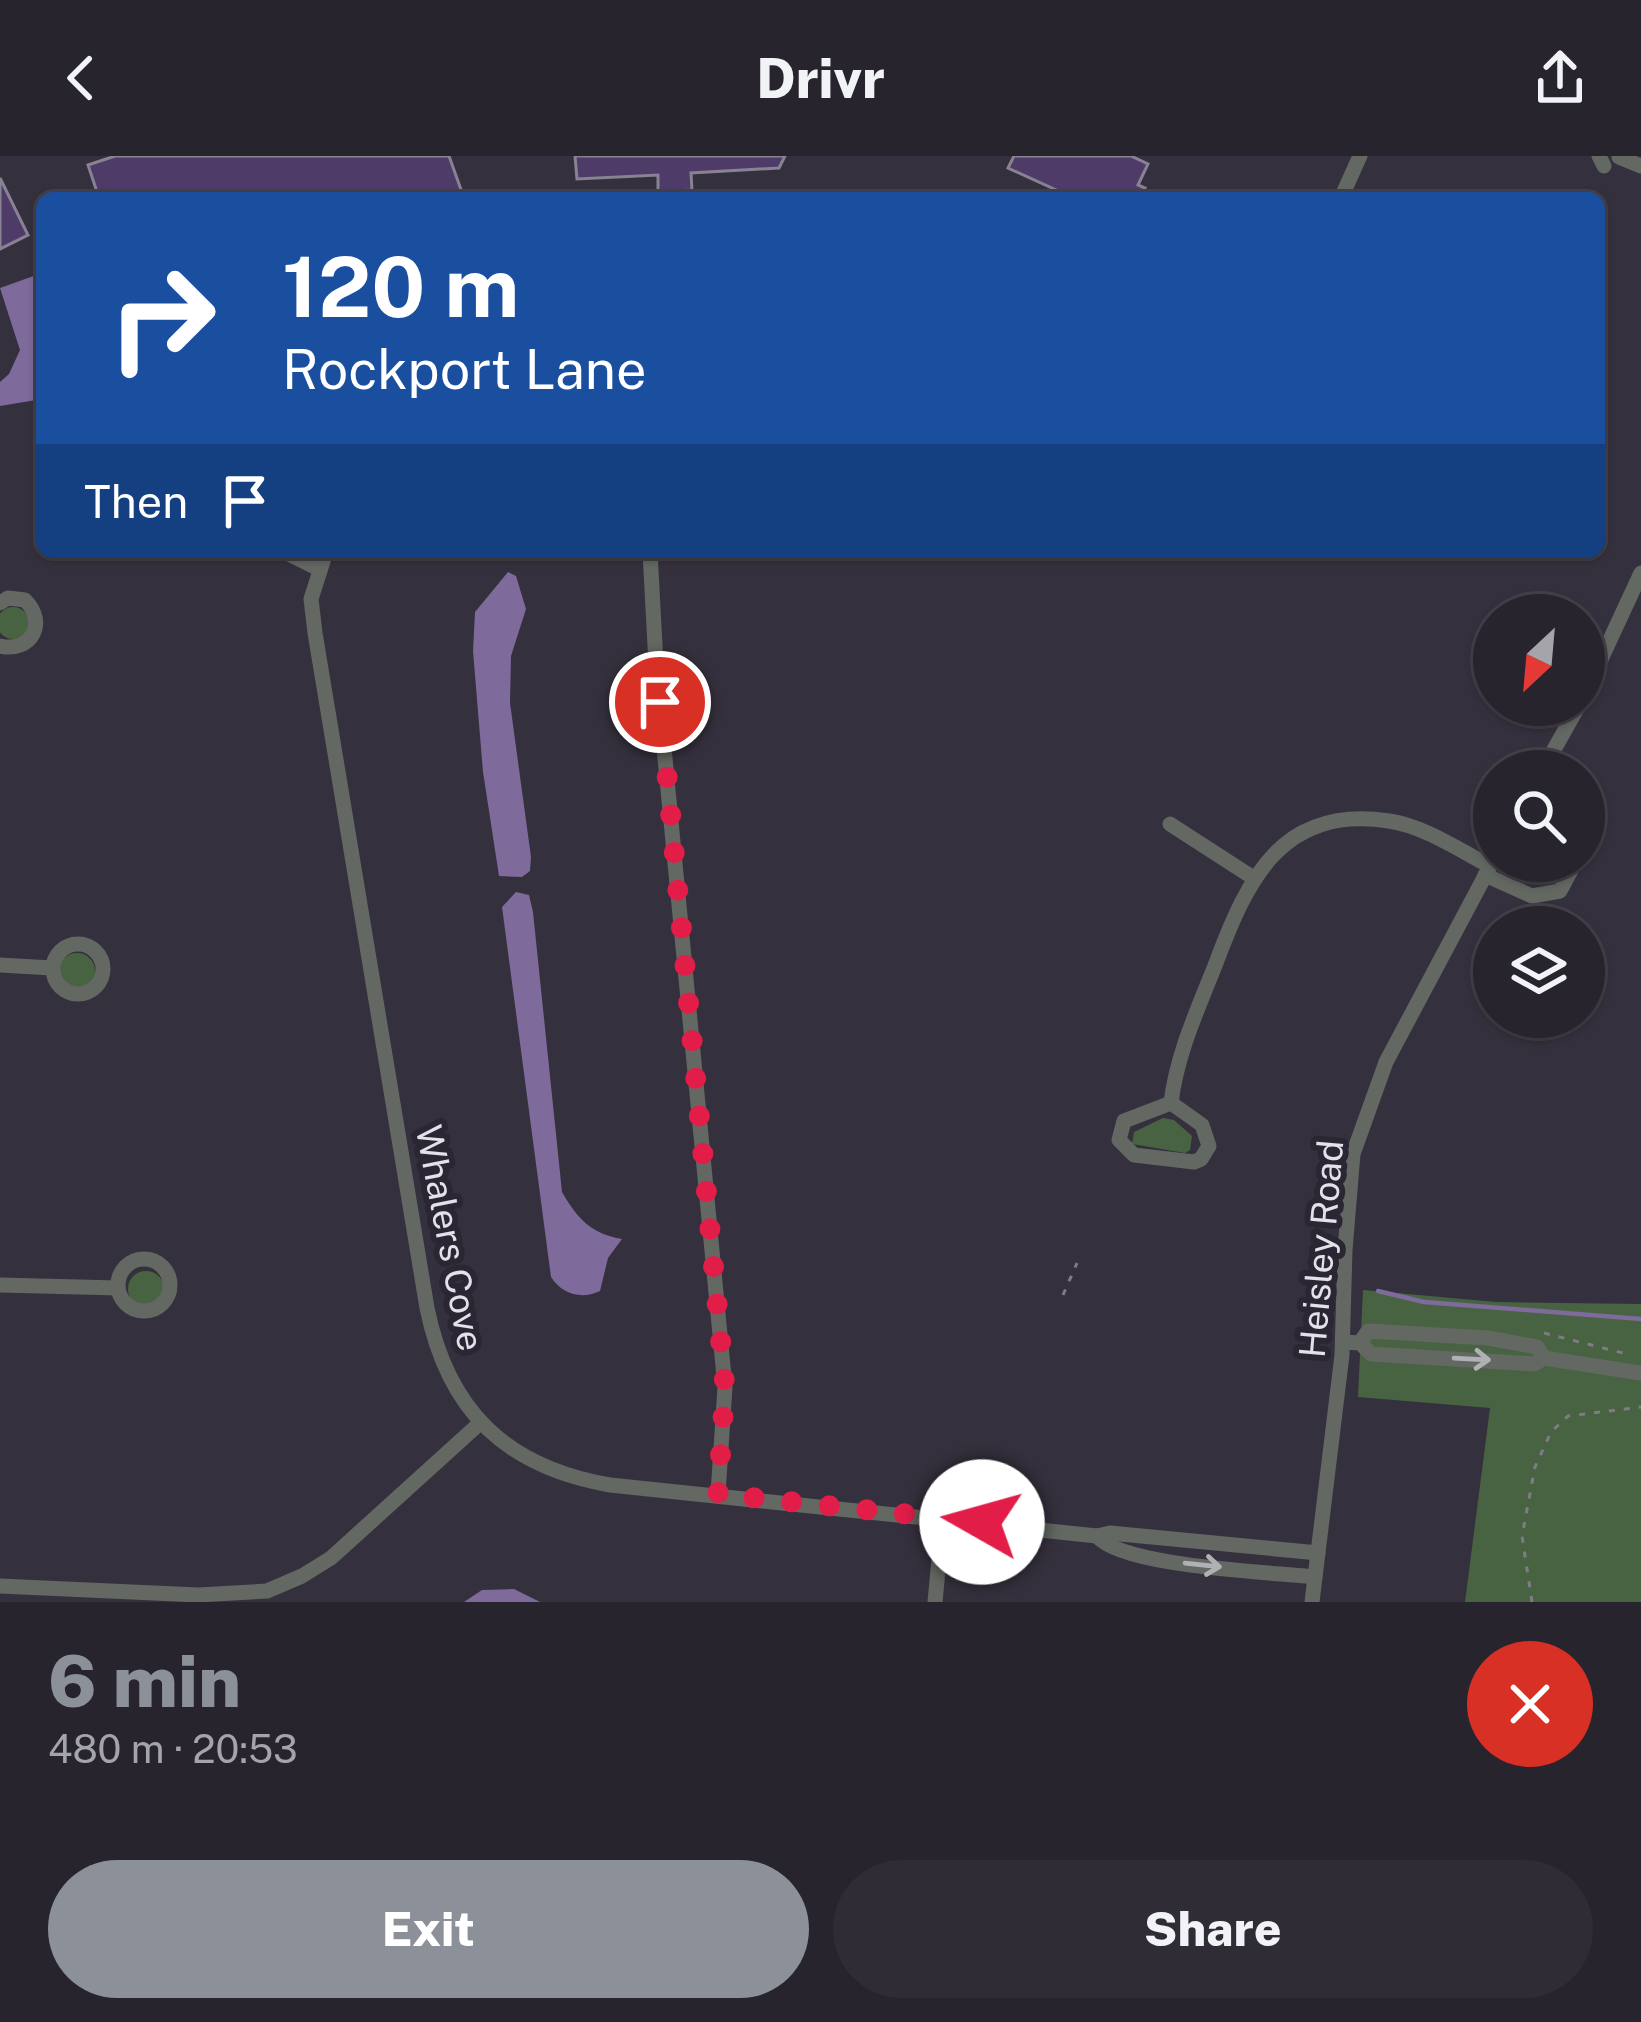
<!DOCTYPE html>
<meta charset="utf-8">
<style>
body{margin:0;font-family:"Public Sans",sans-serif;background:#302c36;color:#f1f3f6;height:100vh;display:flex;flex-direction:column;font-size:45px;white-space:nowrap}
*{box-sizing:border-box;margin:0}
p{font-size:39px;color:#a5a4aa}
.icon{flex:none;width:66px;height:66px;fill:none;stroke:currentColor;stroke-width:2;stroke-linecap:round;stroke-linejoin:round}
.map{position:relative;height:1446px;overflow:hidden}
.sheet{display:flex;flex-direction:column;background:#28242e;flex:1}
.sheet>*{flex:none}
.banner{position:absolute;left:36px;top:36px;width:1569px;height:366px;border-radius:18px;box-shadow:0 3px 9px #0004,0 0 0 3px #44414a;background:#1a4fa0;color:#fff;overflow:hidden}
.needle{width:78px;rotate:206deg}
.tools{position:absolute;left:1473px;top:438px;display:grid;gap:24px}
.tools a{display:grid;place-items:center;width:132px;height:132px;border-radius:50%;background:#28242e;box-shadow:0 3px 9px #0004,0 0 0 3px #44414a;font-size:60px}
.pin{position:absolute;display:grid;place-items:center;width:102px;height:102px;color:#fff;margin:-51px;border:6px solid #fff;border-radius:50%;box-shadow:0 3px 12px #0007}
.me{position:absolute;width:132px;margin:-66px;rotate:277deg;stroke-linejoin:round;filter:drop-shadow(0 0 9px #0008)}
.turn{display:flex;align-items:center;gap:42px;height:252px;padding:0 48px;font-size:54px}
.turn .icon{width:156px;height:156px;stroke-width:2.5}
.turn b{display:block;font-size:84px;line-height:102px}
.then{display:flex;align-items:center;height:114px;padding:0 48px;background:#0003;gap:24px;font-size:45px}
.round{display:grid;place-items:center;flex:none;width:126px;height:126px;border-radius:63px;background:#302c36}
.headline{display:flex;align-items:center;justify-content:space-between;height:204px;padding:0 48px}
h1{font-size:72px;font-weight:800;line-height:90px;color:#8c9099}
.action{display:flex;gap:24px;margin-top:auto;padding:24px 48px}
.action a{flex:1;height:138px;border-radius:72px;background:#8c9099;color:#fff;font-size:48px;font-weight:800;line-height:138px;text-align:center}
.action a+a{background:#302c36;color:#f1f3f6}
header{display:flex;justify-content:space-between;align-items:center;height:156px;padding:0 48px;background:#28242e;font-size:54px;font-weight:800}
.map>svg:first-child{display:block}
.green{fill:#486342}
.water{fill:#7e6a9b}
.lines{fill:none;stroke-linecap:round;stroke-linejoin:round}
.stream{stroke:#7e6a9b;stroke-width:4.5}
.building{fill:#4e3b68;stroke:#888292;stroke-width:3}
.path{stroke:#807c87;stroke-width:3;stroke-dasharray:6 9;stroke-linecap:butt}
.minor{stroke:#636862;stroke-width:15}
.oneway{stroke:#b0b1b4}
.route{stroke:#e11d48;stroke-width:21;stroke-dasharray:0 37.8}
.labels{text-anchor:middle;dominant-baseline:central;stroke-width:12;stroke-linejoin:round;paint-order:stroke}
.street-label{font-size:36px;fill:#e4e1ea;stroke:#2b2633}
</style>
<header><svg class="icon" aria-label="back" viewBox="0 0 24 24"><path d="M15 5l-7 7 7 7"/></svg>Drivr<svg class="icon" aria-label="share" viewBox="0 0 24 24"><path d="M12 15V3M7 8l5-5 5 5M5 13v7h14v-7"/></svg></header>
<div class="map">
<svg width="1641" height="1446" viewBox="0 0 1641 1446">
<rect width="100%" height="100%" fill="#35303d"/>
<g class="green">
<circle cx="13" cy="467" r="16"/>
<circle cx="77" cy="815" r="18"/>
<path d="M 1163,962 L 1174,964 L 1192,980 L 1190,994 L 1185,997 L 1132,988 L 1134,976 Z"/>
<circle cx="146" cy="1133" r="18"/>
<path d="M 1363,1134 L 1496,1146 L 1641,1148 L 1641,1446 L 1465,1446 L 1490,1252 L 1358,1241 Z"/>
</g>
<g class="water">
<path d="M 42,117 L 42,243 L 0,250 L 0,226 L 9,218 L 20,194 L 0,132 Z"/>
<path d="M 508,416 L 516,420 L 526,453 L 511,500 L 510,547 L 531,701 L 530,715 L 522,721 L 499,720 L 483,616 L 473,495 L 475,456 Z"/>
<path d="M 516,736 L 529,739 L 533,756 L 562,1036 C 577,1062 591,1078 622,1083 L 608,1102 L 600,1135 C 581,1144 562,1138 551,1121 L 502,751 Z"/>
<path d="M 514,1433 L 540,1446 L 464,1446 L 482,1434 Z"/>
</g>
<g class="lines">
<path class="stream" d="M 1378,1135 L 1424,1146 L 1641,1163"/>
</g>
<g class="building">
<path d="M 115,0 L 449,0 L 464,42 L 99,42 L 88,9 Z"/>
<path d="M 575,0 L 785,0 L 779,12 L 691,17 L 692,34 L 658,36 L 658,19 L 577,23 Z"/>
<path d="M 1014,0 L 1131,0 L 1148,8 L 1138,29 L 1145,32 L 1140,42 L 1074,42 L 1008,12 Z"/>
<path d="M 0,22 L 28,79 L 0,93 Z"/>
</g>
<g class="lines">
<g class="path">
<path d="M 1063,1139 L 1077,1107"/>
<path d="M 1544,1177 L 1627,1198"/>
<path d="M 1532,1446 L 1522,1380 L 1535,1311 L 1551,1276 L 1568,1260 L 1641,1251"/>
</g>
<g class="minor">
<path d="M 1599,0 L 1604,10"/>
<path d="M 1619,1 L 1641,10"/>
<path d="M 1341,42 L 1360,0"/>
<path d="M 285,396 L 319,413"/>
<path d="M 326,396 L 311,443 L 315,477 L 427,1152 C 448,1255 506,1311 610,1329 L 1097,1380 L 1110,1377 L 1318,1397"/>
<path d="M 650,396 L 656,508 L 725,1231 L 718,1338"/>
<path d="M 0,447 L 8,442 L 25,444 C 48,467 31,497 0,490"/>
<path d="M 1584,540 L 1641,417"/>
<path d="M 1542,615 L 1579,549"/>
<path d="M 1170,668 L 1252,721"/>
<path d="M 1584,688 L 1584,690"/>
<path d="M 1485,719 L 1532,740 L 1560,735 L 1576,705"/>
<circle cx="78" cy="813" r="25"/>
<path d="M 0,809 L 52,812"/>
<path d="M 1171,947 C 1177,897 1198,853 1216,807 C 1248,722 1282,649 1389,665 C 1424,670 1459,694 1490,710"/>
<path d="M 1171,947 L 1202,969 L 1209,990 L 1201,1003 L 1194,1006 L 1134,999 L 1119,984 L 1124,965 Z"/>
<circle cx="144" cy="1129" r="26"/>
<path d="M 0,1129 L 118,1132"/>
<path d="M 1343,1186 L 1360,1187 L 1371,1198 L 1534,1208 L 1544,1202 L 1537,1191 L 1488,1182 L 1368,1175 L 1360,1187"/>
<path d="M 1544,1202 L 1641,1217"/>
<path d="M 1097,1380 C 1122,1411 1271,1416 1315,1421"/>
<path d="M 0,1430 L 198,1439 L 267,1435 L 302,1420 L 331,1402 L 480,1267"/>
<path d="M 935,1446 L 943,1361"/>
<path d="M 1312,1446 L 1342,1199 L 1345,1094 L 1353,998 L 1386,906 L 1494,703"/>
</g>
</g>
<defs><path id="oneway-shaft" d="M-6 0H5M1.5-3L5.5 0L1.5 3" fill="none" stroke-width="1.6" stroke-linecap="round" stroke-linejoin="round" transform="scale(3)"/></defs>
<g class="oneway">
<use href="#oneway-shaft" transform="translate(1472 1203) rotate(3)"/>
<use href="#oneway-shaft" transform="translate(1203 1409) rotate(6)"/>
</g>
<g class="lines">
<path class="route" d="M 660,546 L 725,1231 L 718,1338 L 982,1366"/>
</g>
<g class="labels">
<g class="street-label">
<text transform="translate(450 1082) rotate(79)">Whalers Cove</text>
<text transform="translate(1321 1093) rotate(-85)">Heisley Road</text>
</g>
</g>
</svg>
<div class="tools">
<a><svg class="needle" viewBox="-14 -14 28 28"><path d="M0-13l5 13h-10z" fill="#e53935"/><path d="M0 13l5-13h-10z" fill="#a5a4aa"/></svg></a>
<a><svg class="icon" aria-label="search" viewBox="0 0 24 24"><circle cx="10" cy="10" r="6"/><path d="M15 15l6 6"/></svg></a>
<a><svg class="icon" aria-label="layers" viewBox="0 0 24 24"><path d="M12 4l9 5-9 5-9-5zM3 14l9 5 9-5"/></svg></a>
</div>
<div class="pin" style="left:660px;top:546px;background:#d93025"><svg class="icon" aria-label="arrive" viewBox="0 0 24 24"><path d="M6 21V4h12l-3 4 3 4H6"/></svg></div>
<svg class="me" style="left:982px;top:1366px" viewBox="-20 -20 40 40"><circle r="19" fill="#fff"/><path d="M0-13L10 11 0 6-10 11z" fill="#e11d48"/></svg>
<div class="banner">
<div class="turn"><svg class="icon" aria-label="right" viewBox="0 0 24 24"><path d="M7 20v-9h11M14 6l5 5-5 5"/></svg><div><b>120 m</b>Rockport Lane</div></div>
<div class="then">Then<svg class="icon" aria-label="arrive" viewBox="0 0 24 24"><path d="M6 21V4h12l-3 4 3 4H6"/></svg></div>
</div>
</div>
<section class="sheet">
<div class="headline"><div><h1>6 min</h1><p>480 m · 20:53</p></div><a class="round" style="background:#d93025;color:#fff"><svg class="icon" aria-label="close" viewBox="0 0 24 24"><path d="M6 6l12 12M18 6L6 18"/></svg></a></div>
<div class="action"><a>Exit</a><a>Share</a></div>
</section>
